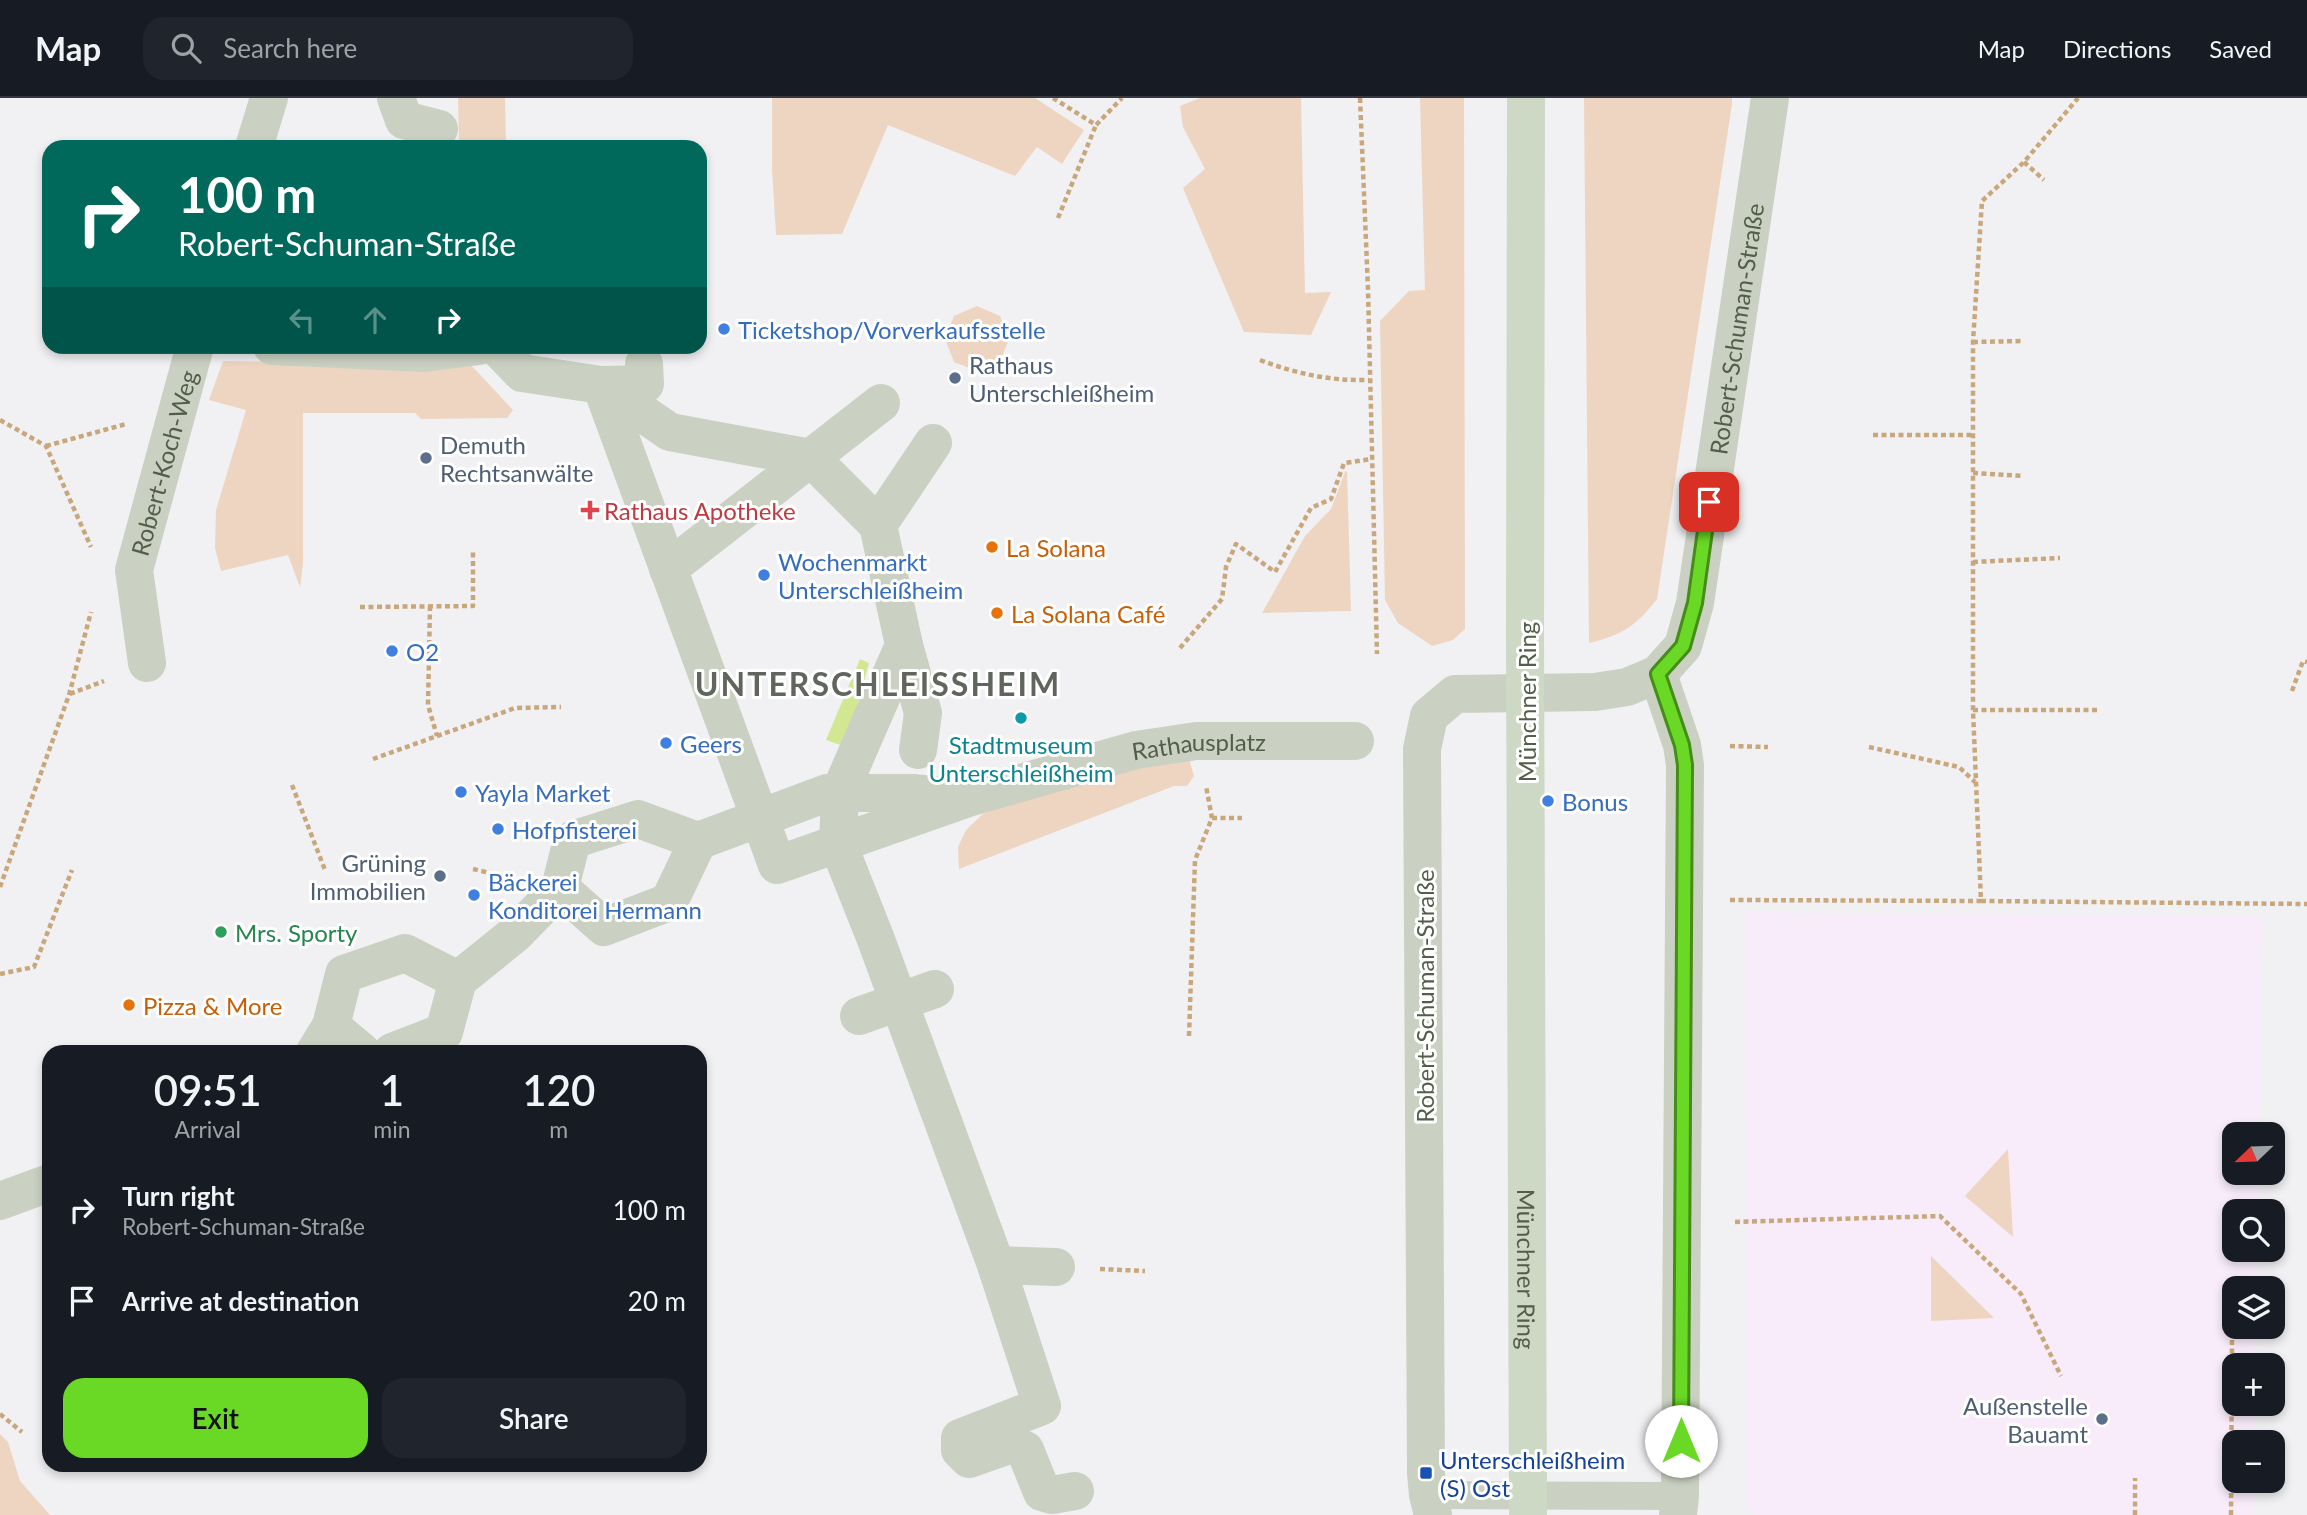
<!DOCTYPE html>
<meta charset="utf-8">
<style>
body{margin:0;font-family:Lato,sans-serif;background:#20242c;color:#f1f3f6;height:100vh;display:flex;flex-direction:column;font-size:26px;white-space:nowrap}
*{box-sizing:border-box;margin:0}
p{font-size:23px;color:#9ea1a6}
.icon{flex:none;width:38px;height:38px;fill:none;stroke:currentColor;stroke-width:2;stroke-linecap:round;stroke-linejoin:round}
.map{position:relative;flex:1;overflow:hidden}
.side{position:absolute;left:42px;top:947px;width:665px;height:427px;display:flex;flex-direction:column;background:#171b24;border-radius:21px;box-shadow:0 4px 10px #0003}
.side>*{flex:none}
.guide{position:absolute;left:42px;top:42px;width:665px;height:214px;border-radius:21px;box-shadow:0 4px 10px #0003;background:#00695c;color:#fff;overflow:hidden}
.needle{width:46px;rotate:247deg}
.controls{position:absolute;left:2222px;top:1024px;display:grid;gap:14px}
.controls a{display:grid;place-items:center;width:63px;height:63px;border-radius:14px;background:#171b24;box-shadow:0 4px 10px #0003;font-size:35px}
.pin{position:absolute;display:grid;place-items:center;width:60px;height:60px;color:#fff;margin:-30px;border-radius:14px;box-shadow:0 4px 10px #0006}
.me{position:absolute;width:77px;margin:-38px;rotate:0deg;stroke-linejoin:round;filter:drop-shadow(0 0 5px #0008)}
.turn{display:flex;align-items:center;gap:24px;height:147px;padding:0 21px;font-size:32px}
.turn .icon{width:91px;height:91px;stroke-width:2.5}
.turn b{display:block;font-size:49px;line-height:60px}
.lanes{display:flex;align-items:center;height:66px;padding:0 21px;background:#0003;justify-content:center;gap:35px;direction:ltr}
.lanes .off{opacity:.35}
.eta{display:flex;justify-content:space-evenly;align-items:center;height:119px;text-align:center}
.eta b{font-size:42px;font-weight:600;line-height:49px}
.primary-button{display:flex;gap:14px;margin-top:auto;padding:14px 21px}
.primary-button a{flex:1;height:80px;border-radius:21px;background:#6ad925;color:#111;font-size:28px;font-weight:600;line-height:80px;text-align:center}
.primary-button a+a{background:#20242c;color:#f1f3f6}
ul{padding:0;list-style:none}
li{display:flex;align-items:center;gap:21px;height:91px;padding:0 21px}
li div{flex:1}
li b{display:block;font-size:26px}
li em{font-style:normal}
header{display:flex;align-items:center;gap:42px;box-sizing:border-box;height:98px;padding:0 35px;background:#171b24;border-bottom:2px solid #363941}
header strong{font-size:33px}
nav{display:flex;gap:38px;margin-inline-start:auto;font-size:24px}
.search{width:490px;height:63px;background:#20242c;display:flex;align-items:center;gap:18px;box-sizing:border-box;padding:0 24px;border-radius:21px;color:#9ea1a6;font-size:26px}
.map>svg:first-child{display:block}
.commercial{fill:#f8ecfb}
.green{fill:#edd5c2}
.water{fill:#d1e792}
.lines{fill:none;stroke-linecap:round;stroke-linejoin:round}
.path{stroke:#c9a77c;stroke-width:4.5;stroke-dasharray:5 3.5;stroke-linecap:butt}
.lane{stroke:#cad1c2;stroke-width:28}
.street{stroke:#cad1c2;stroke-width:38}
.secondary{stroke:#cdd8c5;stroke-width:38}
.secondary-bridge{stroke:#cdd8c5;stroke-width:38}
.route-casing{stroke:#458d18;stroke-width:18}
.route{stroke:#6ad925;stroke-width:12}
.shop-dot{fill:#3f7fe0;stroke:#fff;stroke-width:2.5}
.service-dot{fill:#5c6f8a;stroke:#fff;stroke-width:2.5}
.health-dot{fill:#e0444e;stroke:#fff;stroke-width:2.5}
.food-dot{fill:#e8710a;stroke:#fff;stroke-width:2.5}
.culture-dot{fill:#0f9aa8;stroke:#fff;stroke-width:2.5}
.leisure-dot{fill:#2e9e5b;stroke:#fff;stroke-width:2.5}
.transit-dot{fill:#1a4fb4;stroke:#fff;stroke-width:2.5}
.labels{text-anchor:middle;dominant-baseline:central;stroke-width:6;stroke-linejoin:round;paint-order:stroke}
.shop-label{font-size:24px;fill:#366cbe;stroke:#fff;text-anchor:start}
.street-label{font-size:24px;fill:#535d49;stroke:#fff}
.service-label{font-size:24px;fill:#4e5e75;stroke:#fff;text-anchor:start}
.health-label{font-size:24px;fill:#be3a42;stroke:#fff;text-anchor:start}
.food-label{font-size:24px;fill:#c56008;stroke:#fff;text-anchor:start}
.culture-label{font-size:24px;fill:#0d838f;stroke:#fff}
.leisure-label{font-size:24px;fill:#27864d;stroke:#fff;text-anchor:start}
.transit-label{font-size:24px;fill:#164399;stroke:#fff;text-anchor:start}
.district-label{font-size:32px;font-weight:bold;letter-spacing:2px;fill:#60655d;stroke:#fff}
</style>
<header>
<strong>Map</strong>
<div class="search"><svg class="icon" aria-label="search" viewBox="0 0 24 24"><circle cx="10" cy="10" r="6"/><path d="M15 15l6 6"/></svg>Search here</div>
<nav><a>Map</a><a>Directions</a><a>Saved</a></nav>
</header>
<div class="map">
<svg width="2307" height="1417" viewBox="0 0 2307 1417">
<rect width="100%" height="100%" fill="#f1f1f3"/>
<path class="commercial" d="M 1746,814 L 2263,819 L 2260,1036 L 2235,1036 L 2235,1074 L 2259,1075 L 2259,1113 L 2235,1113 L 2235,1152 L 2258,1152 L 2257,1190 L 2235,1190 L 2235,1228 L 2257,1229 L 2256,1267 L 2235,1267 L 2235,1306 L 2256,1306 L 2255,1344 L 2235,1344 L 2235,1382 L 2255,1383 L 2254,1417 L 1753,1417 L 1748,1409 Z"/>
<g class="green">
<path d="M 458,0 L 505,0 L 506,49 L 459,49 Z"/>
<path d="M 772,0 L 1035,0 L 1084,32 L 1062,66 L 1037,49 L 1015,78 L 888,27 L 842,136 L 776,137 L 772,71 Z"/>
<path d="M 1200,0 L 1301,0 L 1305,195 L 1331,194 L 1311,237 L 1244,234 L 1183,90 L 1205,71 L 1183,29 L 1180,8 Z"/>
<path d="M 1420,0 L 1464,0 L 1465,531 L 1453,542 L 1432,548 L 1398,525 L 1385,502 L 1380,223 L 1409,193 L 1425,192 Z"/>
<path d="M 1584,0 L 1732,0 L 1732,6 L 1657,501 C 1636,528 1622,537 1589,545 Z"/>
<path d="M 977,208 L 1000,218 L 1009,241 L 1000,264 L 977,273 L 954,264 L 945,241 L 954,218 Z"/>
<path d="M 223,263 L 471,267 L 513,312 L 507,320 L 421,321 L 415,315 L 303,315 L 303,466 L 300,489 L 288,457 L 221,473 L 215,450 L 216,412 L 246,312 L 209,302 Z"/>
<path d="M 1347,373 L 1351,513 L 1262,515 L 1305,438 L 1331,411 L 1345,374 Z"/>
<path d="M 1189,661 L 1194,678 L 1187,688 L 1174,688 L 959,771 L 958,749 L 966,732 L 983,716 L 1066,681 Z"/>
<path d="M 2008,1051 L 2013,1139 L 1965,1098 Z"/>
<path d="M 1931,1158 L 1994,1220 L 1931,1223 Z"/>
<path d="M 0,1336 L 8,1344 L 20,1383 L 50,1417 L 0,1417 Z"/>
</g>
<path class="water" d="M 860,561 L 869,565 L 846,649 L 826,642 Z"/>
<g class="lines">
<g class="path">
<path d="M 1053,0 L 1096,27 L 1122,0"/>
<path d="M 1360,0 L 1368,191 L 1377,556"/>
<path d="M 2024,64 L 2044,82"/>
<path d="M 1058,120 L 1096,27"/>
<path d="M 1973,244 L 2022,243"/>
<path d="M 1260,262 C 1297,276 1330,283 1369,282"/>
<path d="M 0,322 L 46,348 L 91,449"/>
<path d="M 1873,337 L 1972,337"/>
<path d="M 46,348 L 126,326"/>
<path d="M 1973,375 L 2023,378"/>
<path d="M 1973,464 L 2060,460"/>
<path d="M 430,508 L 428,607 L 437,638"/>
<path d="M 360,509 L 473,508 L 473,452"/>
<path d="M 1180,550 L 1222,501 L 1226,469 L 1236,446 L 1275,474 L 1311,410 L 1331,401 L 1344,365 L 1372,361"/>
<path d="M 2292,593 L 2303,563 L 2307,564"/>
<path d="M 70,596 L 104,583"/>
<path d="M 1973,612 L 2097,612"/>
<path d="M 1730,648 L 1768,649"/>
<path d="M 1869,649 L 1959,669 L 1975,684"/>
<path d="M 373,661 L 515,610 L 561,609"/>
<path d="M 292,687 L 325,772"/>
<path d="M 1212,720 L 1242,720"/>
<path d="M 473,771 L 507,779"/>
<path d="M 0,789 L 69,597 L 91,514"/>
<path d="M 1730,802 L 1981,803 L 1973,612 L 1973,244 L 1982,103 L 2024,64 L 2078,0"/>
<path d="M 1981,803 L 2307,806"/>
<path d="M 0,876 L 34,869 L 72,772"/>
<path d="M 1189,938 L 1195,762 L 1212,720 L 1206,688"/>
<path d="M 1735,1124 L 1940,1118 L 2021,1196 L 2061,1278"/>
<path d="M 1100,1171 L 1145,1173"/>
<path d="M 0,1316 L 22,1334"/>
<path d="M 2135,1417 L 2135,1380"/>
<path d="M 2231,1417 L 2232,1241"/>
</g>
<path class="lane" d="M 1428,1397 L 1680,1398"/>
<g class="street">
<path d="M 396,0 L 404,22 L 439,31"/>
<path d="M 254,49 L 269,0"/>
<path d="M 272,248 L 424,255 L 479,248"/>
<path id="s1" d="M 496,248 L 522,275 L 601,287 L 777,767 L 968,700 L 1136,652 L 1196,643 L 1355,643"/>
<path d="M 601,287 L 670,334 L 811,360 L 878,427 L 904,547 L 840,694 L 838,746 L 875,839 L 996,1167 L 1042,1308 L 960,1340 L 960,1352 L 969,1361 L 1012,1346 L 1025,1352 L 1042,1394 L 1052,1397 L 1075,1393"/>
<path d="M 601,287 L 645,286 L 644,266"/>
<path d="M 878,427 L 933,345"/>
<path d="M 668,471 L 881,305"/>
<path d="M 904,547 L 923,615 L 918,652"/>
<path id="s2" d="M 147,565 L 134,472 L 195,248"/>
<path d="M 1658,576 L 1682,647 L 1685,667 L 1680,1398 L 1678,1417"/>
<path d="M 560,790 L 604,829 L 669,804 L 698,743"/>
<path d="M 859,918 L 935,891"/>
<path d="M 331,928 L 362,954"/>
<path d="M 315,954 L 331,928 L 344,876 L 405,855 L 458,882 L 515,836 L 560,790 L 572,742 L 638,721 L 698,743 L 827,695 L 913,695 L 952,699"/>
<path d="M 392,954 L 444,934 L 458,882"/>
<path d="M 0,1103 L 49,1085"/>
<path d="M 996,1167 L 1056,1169"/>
<path id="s3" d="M 1433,1417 L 1428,1397 L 1426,1375 L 1422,651 L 1429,618 L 1455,596 L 1595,594 L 1627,589 L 1658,576 L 1683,548 L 1695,505 L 1770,0"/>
</g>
<path class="secondary" d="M 1525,536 L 1526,0"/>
<path class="secondary-bridge" id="s4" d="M 1525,536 L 1528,1417"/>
</g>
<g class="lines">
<defs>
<path id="route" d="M 1681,1343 L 1685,667 L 1682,647 L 1658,576 L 1683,548 L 1695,505 L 1709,404"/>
</defs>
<use href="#route" class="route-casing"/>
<use href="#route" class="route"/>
</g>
<g class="shop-dot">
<circle cx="724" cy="231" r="7"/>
<circle cx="764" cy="477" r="7"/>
<circle cx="392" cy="553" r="7"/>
<circle cx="666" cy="645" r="7"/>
<circle cx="461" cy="694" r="7"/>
<circle cx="1548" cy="703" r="7"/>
<circle cx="498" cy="731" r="7"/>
<circle cx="474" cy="797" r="7"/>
</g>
<g class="service-dot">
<circle cx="955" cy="280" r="7"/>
<circle cx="426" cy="360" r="7"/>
<circle cx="440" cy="778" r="7"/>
<circle cx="2102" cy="1321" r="7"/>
</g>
<path class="health-dot" d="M586.5 401.5h7v7h7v7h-7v7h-7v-7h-7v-7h7z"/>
<g class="food-dot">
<circle cx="992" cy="449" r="7"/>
<circle cx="997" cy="515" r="7"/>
<circle cx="129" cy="907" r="7"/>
</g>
<circle class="culture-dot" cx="1021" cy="620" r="7"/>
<circle class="leisure-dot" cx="221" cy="834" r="7"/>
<rect class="transit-dot" x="1419" y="1368" width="14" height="14" rx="3.5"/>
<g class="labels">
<g class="shop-label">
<text x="738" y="231">Ticketshop/Vorverkaufsstelle</text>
<text x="778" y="463">Wochenmarkt<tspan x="778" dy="28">Unterschleißheim</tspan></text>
<text x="406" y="553">O2</text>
<text x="680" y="645">Geers</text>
<text x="475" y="694">Yayla Market</text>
<text x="1562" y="703">Bonus</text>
<text x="512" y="731">Hofpfisterei</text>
<text x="488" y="783">Bäckerei<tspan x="488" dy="28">Konditorei Hermann</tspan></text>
</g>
<g class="street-label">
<text stroke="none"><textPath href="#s3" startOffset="1400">Robert-Schuman-Straße</textPath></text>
<text stroke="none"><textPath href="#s2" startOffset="205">Robert-Koch-Weg</textPath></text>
<text transform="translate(1526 604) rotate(-90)">Münchner Ring</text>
<text stroke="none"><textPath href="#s1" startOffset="1069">Rathausplatz</textPath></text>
<text transform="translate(1424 898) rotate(-90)">Robert-Schuman-Straße</text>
<text stroke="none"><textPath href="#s4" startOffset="635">Münchner Ring</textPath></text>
</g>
<g class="service-label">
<text x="969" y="266">Rathaus<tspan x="969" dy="28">Unterschleißheim</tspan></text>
<text x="440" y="346">Demuth<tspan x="440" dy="28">Rechtsanwälte</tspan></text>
<text x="426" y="764" text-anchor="end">Grüning<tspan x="426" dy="28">Immobilien</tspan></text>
<text x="2088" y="1307" text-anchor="end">Außenstelle<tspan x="2088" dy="28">Bauamt</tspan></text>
</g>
<g class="health-label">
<text x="604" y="412">Rathaus Apotheke</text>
</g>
<g class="food-label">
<text x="1006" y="449">La Solana</text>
<text x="1011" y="515">La Solana Café</text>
<text x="143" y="907">Pizza &amp; More</text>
</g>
<g class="culture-label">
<text x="1021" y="646">Stadtmuseum<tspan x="1021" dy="28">Unterschleißheim</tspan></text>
</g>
<g class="leisure-label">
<text x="235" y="834">Mrs. Sporty</text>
</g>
<g class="transit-label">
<text x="1440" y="1361">Unterschleißheim<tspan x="1440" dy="28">(S) Ost</tspan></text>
</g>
<g class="district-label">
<text x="878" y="585">UNTERSCHLEISSHEIM</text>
</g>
</g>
</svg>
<div class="controls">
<a><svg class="needle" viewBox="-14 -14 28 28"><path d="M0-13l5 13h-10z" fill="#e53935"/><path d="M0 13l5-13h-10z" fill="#9ea1a6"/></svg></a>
<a><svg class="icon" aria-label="search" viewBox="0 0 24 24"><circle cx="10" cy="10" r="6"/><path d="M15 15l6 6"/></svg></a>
<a><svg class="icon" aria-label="layers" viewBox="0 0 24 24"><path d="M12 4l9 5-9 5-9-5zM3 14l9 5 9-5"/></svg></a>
<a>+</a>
<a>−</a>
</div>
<div class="pin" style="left:1709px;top:404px;background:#d93025"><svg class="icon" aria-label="arrive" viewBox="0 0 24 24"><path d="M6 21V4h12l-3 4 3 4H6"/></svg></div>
<svg class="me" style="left:1681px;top:1343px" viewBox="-20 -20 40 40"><circle r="19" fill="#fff"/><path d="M0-13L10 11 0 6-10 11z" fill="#6ad925"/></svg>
<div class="guide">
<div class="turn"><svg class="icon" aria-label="right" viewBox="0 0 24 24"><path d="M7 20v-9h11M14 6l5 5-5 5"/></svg><div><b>100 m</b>Robert-Schuman-Straße</div></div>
<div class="lanes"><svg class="icon off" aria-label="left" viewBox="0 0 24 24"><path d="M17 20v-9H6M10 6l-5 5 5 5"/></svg><svg class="icon off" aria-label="ahead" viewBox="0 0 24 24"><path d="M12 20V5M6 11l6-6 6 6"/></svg><svg class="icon" aria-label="right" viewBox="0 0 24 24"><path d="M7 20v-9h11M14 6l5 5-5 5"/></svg></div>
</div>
<section class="side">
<div class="eta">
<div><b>09:51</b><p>Arrival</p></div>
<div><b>1</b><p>min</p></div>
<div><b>120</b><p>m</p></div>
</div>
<ul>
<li><svg class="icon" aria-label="right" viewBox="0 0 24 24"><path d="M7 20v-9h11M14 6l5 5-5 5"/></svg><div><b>Turn right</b><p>Robert-Schuman-Straße</p></div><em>100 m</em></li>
<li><svg class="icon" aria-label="arrive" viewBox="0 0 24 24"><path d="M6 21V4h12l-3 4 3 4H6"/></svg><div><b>Arrive at destination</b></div><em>20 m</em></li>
</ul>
<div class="primary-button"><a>Exit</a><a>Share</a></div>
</section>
</div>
